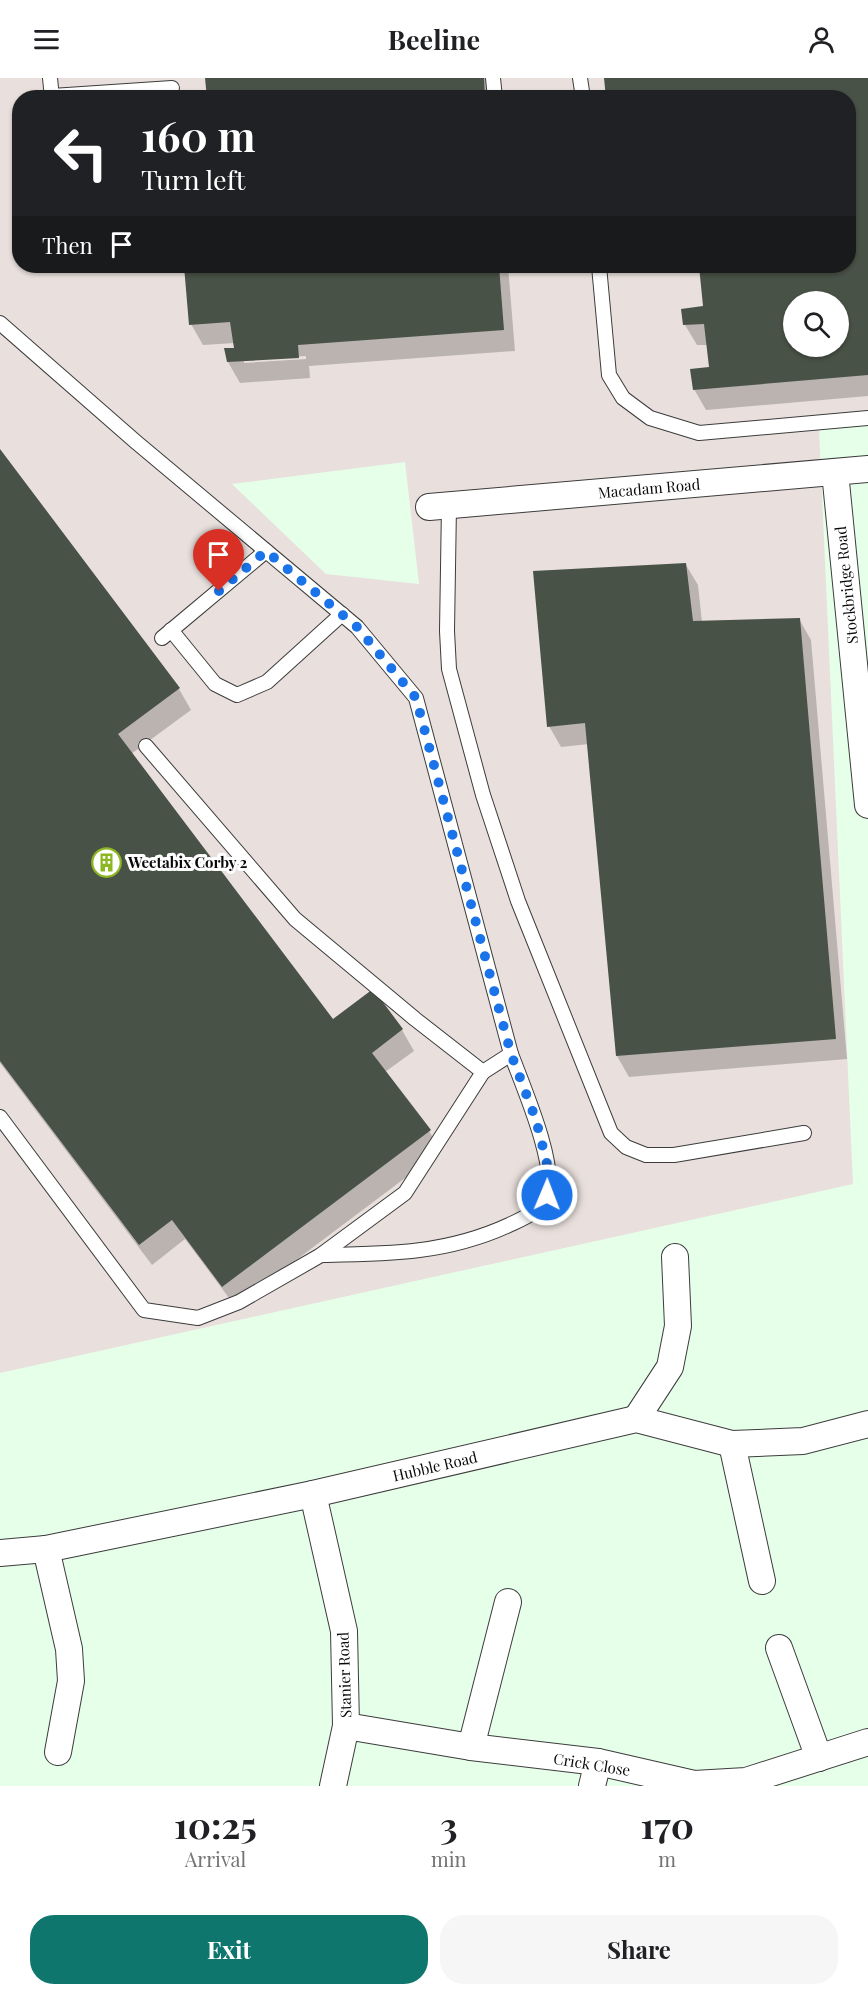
<!DOCTYPE html>
<style>
body{margin:0;font-family:"Playfair Display",serif;background:#f6f6f6;color:#202124;height:100vh;display:flex;flex-direction:column;font-size:22px;white-space:nowrap}
*{box-sizing:border-box;margin:0}
p{font-size:20px;color:#757577}
.icon{flex:none;width:33px;height:33px;fill:none;stroke:currentColor;stroke-width:2;stroke-linecap:round;stroke-linejoin:round}
.map{position:relative;height:1708px;overflow:hidden}
.side{display:flex;flex-direction:column;background:#fff;flex:1}
.side>*{flex:none}
.guide{position:absolute;left:12px;top:12px;width:844px;height:183px;border-radius:24px;box-shadow:0 2px 4px #0004;background:#202124;color:#fff;overflow:hidden}
.buttons{position:absolute;left:783px;top:213px;display:grid;gap:12px}
.buttons a{display:grid;place-items:center;width:66px;height:66px;border-radius:50%;background:#fff;box-shadow:0 2px 4px #0004;font-size:30px}
.pin{position:absolute;display:grid;place-items:center;width:51px;height:51px;color:#fff;margin:-62px -26px;border-radius:50% 50% 50% 0;rotate:-45deg;box-shadow:0 0 6px #0007}
.pin .icon{rotate:45deg}
.me{position:absolute;width:66px;margin:-33px;rotate:1deg;stroke-linejoin:round;filter:drop-shadow(0 0 4px #0008)}
.turn{display:flex;align-items:center;gap:21px;height:126px;padding:0 30px;font-size:27px}
.turn .icon{width:78px;height:78px;stroke-width:2.5}
.turn b{display:block;font-size:42px;line-height:51px}
.then{display:flex;align-items:center;height:57px;padding:0 30px;background:#0003;gap:12px;font-size:22px}
.eta{display:flex;justify-content:space-evenly;align-items:center;height:102px;text-align:center}
.eta b{font-size:36px;font-weight:700;line-height:42px}
.primary-button{display:flex;gap:12px;margin-top:auto;padding:12px 30px}
.primary-button a{flex:1;height:69px;border-radius:24px;background:#0f766e;color:#fff;font-size:24px;font-weight:700;line-height:69px;text-align:center}
.primary-button a+a{background:#f6f6f6;color:#202124}
header{display:flex;justify-content:space-between;align-items:center;height:78px;padding:0 30px;background:#fff;font-size:27px;font-weight:700}
.map>svg:first-child{display:block}
.industrial{fill:#e9e0dd;fill-rule:evenodd}
.shadow{fill:#0003;fill-rule:evenodd}
.building{fill:#495246;fill-rule:evenodd}
.lines{fill:none;stroke-linecap:round;stroke-linejoin:round}
.service-casing{stroke:#3c3c3c;stroke-width:16}
.minor-casing{stroke:#3c3c3c;stroke-width:28}
.service{stroke:#fff;stroke-width:14}
.minor{stroke:#fff;stroke-width:26}
.route{stroke:#1a73e8;stroke-width:10;stroke-dasharray:0 18}
.labels{text-anchor:middle;dominant-baseline:central;stroke-width:6;stroke-linejoin:round;paint-order:stroke}
.street-label{font-size:15px;fill:#090909;stroke:#fff}
.poi-label{font-size:15px;font-weight:bold;fill:#090909;stroke:#fff;text-anchor:start}
</style>
<header><svg class="icon" aria-label="menu" viewBox="0 0 24 24"><path d="M4 6h16M4 12h16M4 18h16"/></svg>Beeline<svg class="icon" aria-label="person" viewBox="0 0 24 24"><circle cx="12" cy="8" r="4"/><path d="M4 21q1-7 8-7t8 7"/></svg></header>
<div class="map">
<svg width="868" height="1708" viewBox="0 0 868 1708">
<rect width="100%" height="100%" fill="#e6ffe9"/>
<path class="industrial" d="M 0,0 L 868,0 L 868,345 L 819,350 L 853,1106 L 0,1295 ZM 20,20 L 849,20 L 849,188 L 20,188 ZM 794,224 L 838,224 L 838,268 L 794,268 ZM 405,384 L 419,506 L 326,496 L 232,406 Z"/>
<g class="shadow">
<path d="M 207,0 L 493,0 L 495,20 L 209,20 Z"/>
<path d="M 605,0 L 868,0 L 868,318 L 706,332 L 694,311 L 711,290 L 708,267 L 697,267 L 685,247 L 704,229 L 701,194 L 688,195 L 684,188 L 849,188 L 849,20 ZM 794,224 L 838,224 L 838,268 L 794,268 Z"/>
<path d="M 185,188 L 508,188 L 515,273 L 309,288 L 310,300 L 240,305 L 228,284 L 236,271 L 235,265 L 203,267 L 191,246 ZM 306,278 L 306,281 L 244,285 L 244,282 Z"/>
<path d="M 0,374 L 179,611 L 191,632 L 131,676 L 333,943 L 372,913 L 402,952 L 414,973 L 385,994 L 429,1053 L 441,1073 L 235,1228 L 185,1161 L 152,1187 L 0,985 Z"/>
<path d="M 686,487 L 698,507 L 702,544 L 799,541 L 811,562 L 847,981 L 629,999 L 617,978 L 589,666 L 561,669 L 549,648 Z"/>
</g>
<g class="building">
<path d="M 205,0 L 484,0 L 485,20 L 207,20 Z"/>
<path d="M 604,0 L 868,0 L 868,297 L 693,312 L 690,291 L 709,289 L 704,246 L 683,247 L 681,231 L 703,228 L 699,188 L 849,188 L 849,20 L 606,20 ZM 794,224 L 838,224 L 838,268 L 794,268 Z"/>
<path d="M 184,188 L 499,188 L 504,252 L 298,267 L 299,280 L 227,284 L 224,270 L 234,270 L 230,244 L 189,247 Z"/>
<path d="M 0,371 L 180,610 L 118,656 L 333,941 L 373,911 L 403,951 L 372,975 L 431,1052 L 222,1209 L 172,1142 L 139,1167 L 0,983 Z"/>
<path d="M 686,485 L 693,543 L 800,540 L 836,961 L 616,978 L 585,645 L 547,649 L 533,493 Z"/>
</g>
<g class="lines">
<defs>
<g id="service">
<path d="M 50,0 L 52,20"/>
<path d="M 493,0 L 495,20"/>
<path d="M 580,0 L 583,20"/>
<path d="M 52,18 L 172,10"/>
<path d="M 599,188 L 609,297 L 623,320 L 650,340 L 699,355 L 868,340"/>
<path d="M 0,245 L 136,364 L 357,549 L 416,620 L 511,976 L 483,994 L 415,941 L 295,841 L 146,668"/>
<path d="M 449,427 L 447,553 L 449,591 L 483,717 L 518,823 L 611,1055 L 626,1069 L 646,1077 L 674,1077 L 804,1055"/>
<path d="M 171,552 L 215,606 L 237,617 L 267,604 L 342,536"/>
<path d="M 162,560 L 266,473"/>
<path d="M 0,1039 L 144,1232 L 198,1240 L 239,1224 L 321,1177 L 405,1115 L 483,994"/>
<path d="M 321,1177 C 388,1176 446,1176 509,1147 C 524,1140 540,1134 547,1117 C 558,1088 522,1006 511,976"/>
</g>
<g id="minor">
<path d="M 835,394 L 868,727"/>
<path d="M 429,429 L 868,391"/>
<path d="M 636,1341 L 670,1289 L 678,1248 L 675,1179"/>
<path d="M 732,1366 L 762,1503"/>
<path d="M 313,1416 L 344,1553 L 346,1648 L 333,1708"/>
<path d="M 46,1471 L 69,1571 L 71,1603 L 58,1674"/>
<path d="M 0,1475 L 46,1471 L 313,1416 L 636,1341 L 732,1366 L 803,1363 L 868,1346"/>
<path d="M 779,1570 L 819,1680"/>
<path d="M 346,1648 L 471,1669 L 598,1684 L 694,1706 L 746,1703 L 868,1664"/>
<path d="M 471,1669 L 508,1524"/>
<path d="M 592,1708 L 598,1684"/>
</g>
</defs>
<use href="#service" class="service-casing"/>
<use href="#minor" class="minor-casing"/>
<use href="#service" class="service"/>
<use href="#minor" class="minor"/>
</g>
<g class="lines">
<path class="route" d="M 219,513 L 266,473 L 357,549 L 416,620 L 511,976 L 536,1042 L 549,1094 L 547,1117"/>
</g>
<defs>
<symbol id="building-ring" viewBox="-11 -11 22 22"><circle r="9.5" fill="#fff" stroke="#8db625" stroke-width="1.5"/><path d="M-4-6H4V6H1V3H-1V6H-4ZM-2.5-4.3h1.7v1.8h-1.7ZM.8-4.3h1.7v1.8H.8ZM-2.5-1h1.7V.8h-1.7ZM.8-1h1.7V.8H.8Z" fill="#8db625"/></symbol>
</defs>
<g fill-rule="evenodd">
<use href="#building-ring" x="90" y="768" width="33" height="33"/>
</g>
<g class="labels">
<g class="street-label">
<text transform="translate(649 410) rotate(-5)">Macadam Road</text>
<text transform="translate(846 507) rotate(-96)">Stockbridge Road</text>
<text transform="translate(435 1388) rotate(-13)">Hubble Road</text>
<text transform="translate(344 1597) rotate(-92)">Stanier Road</text>
<text transform="translate(592 1686) rotate(9)">Crick Close</text>
</g>
<g class="poi-label">
<text x="128" y="784">Weetabix Corby 2</text>
</g>
</g>
</svg>
<div class="buttons">
<a><svg class="icon" aria-label="search" viewBox="0 0 24 24"><circle cx="10" cy="10" r="6"/><path d="M15 15l6 6"/></svg></a>
</div>
<div class="pin" style="left:219px;top:513px;background:#d93025"><svg class="icon" aria-label="arrive" viewBox="0 0 24 24"><path d="M6 21V4h12l-3 4 3 4H6"/></svg></div>
<svg class="me" style="left:547px;top:1117px" viewBox="-20 -20 40 40"><circle r="17" fill="#1a73e8" stroke="#fff" stroke-width="3"/><path d="M0-11L8 9 0 5-8 9z" fill="#fff"/></svg>
<div class="guide">
<div class="turn"><svg class="icon" aria-label="left" viewBox="0 0 24 24"><path d="M17 20v-9H6M10 6l-5 5 5 5"/></svg><div><b>160 m</b>Turn left</div></div>
<div class="then">Then<svg class="icon" aria-label="arrive" viewBox="0 0 24 24"><path d="M6 21V4h12l-3 4 3 4H6"/></svg></div>
</div>
</div>
<section class="side">
<div class="eta">
<div><b>10:25</b><p>Arrival</p></div>
<div><b>3</b><p>min</p></div>
<div><b>170</b><p>m</p></div>
</div>
<div class="primary-button"><a>Exit</a><a>Share</a></div>
</section>
